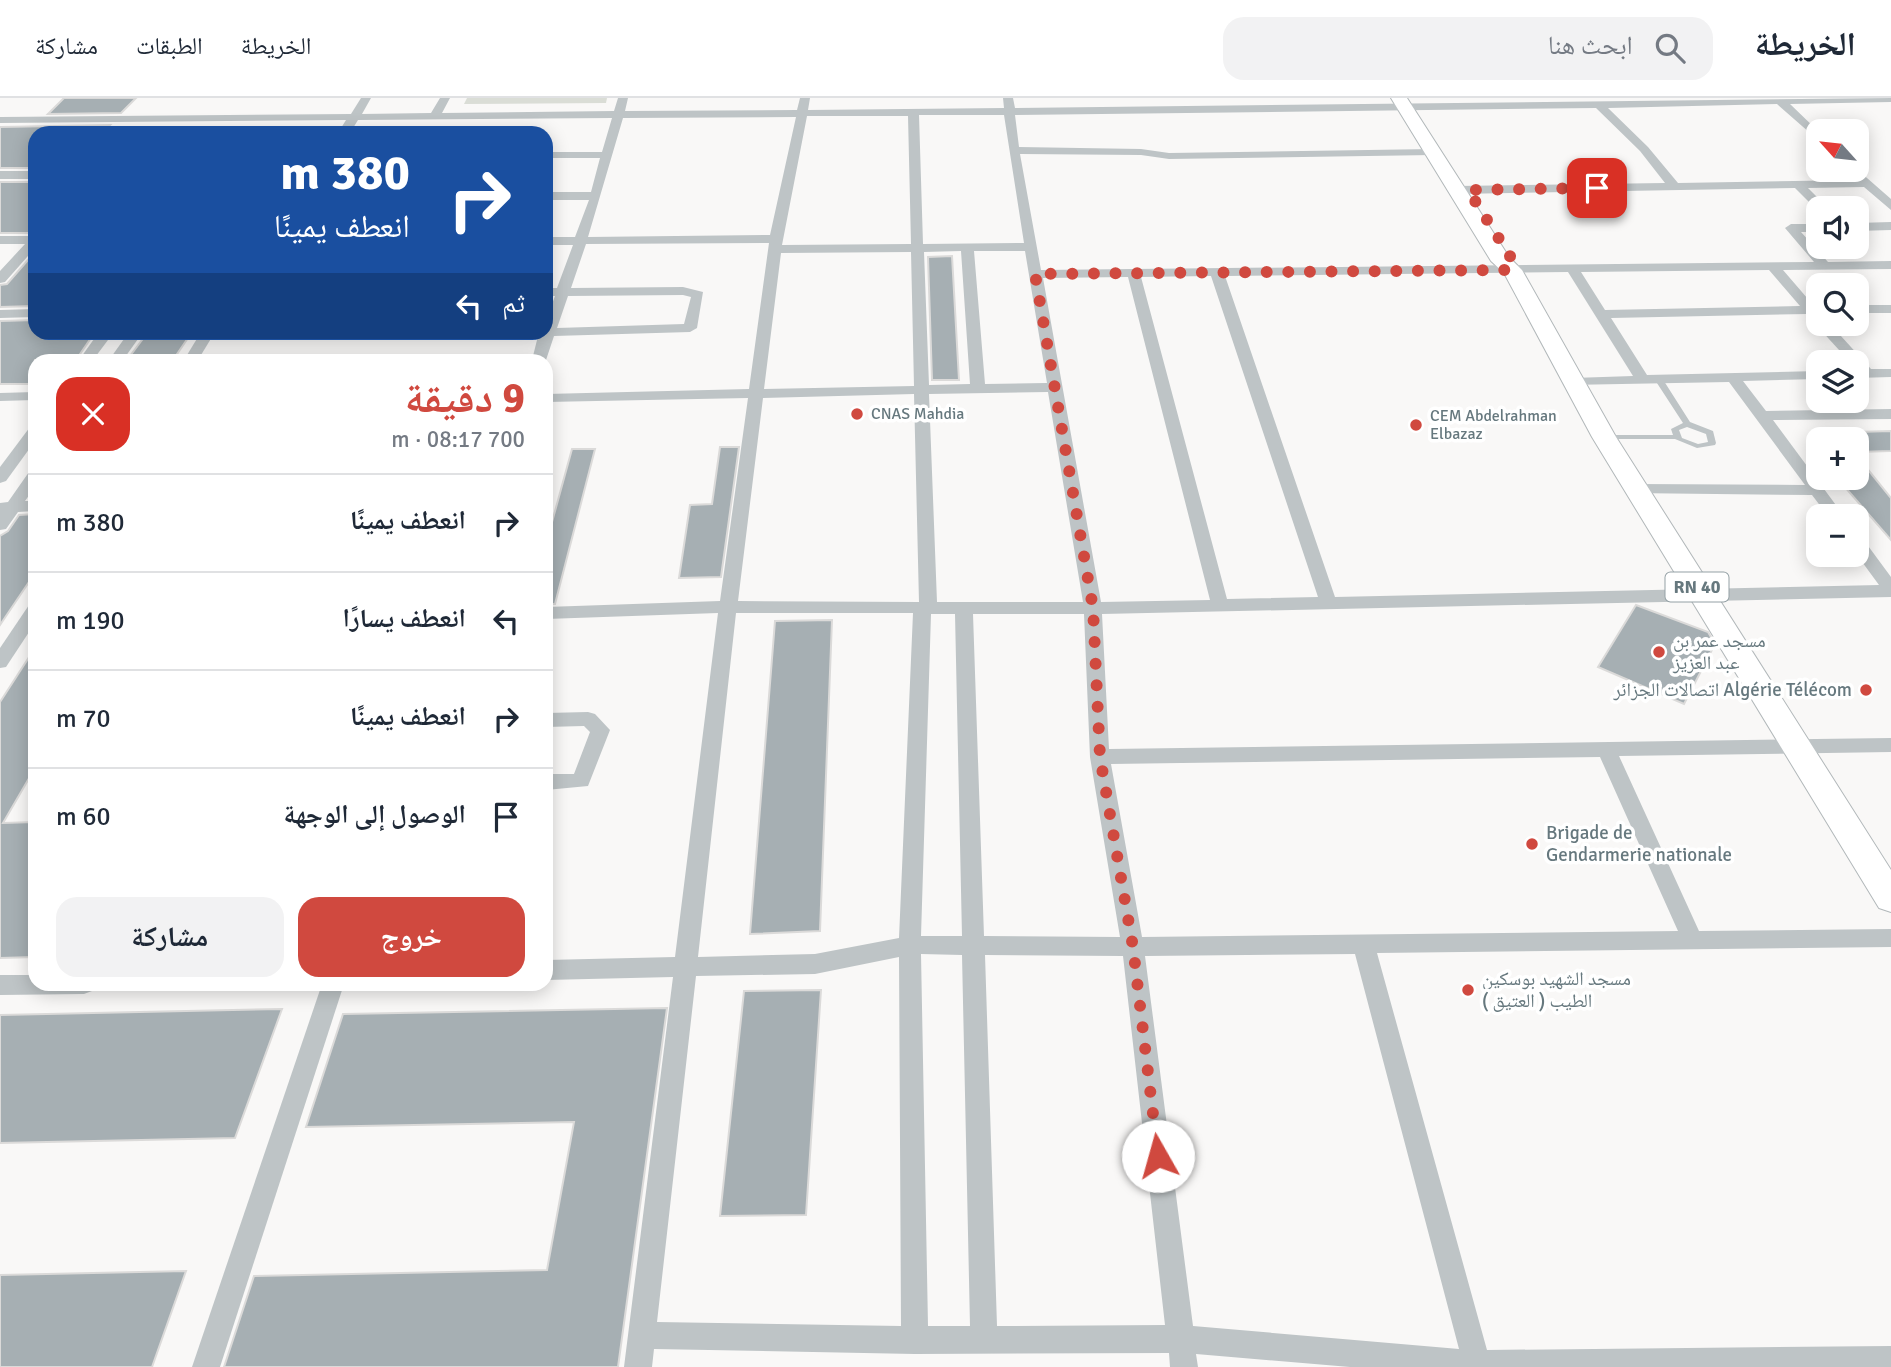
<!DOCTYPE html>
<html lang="ar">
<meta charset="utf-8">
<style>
body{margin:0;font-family:Signika,"Noto Naskh Arabic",sans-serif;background:#f2f2f3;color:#1f2937;direction:rtl;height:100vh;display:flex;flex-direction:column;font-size:26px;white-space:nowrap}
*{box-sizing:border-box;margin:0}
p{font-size:23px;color:#747a83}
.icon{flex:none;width:38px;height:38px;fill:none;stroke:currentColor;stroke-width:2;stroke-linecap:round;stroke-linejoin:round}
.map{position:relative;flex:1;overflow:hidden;direction:ltr}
.sheet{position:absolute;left:28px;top:256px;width:525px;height:637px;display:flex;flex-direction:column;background:#fff;border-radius:21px;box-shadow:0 4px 18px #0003;direction:rtl}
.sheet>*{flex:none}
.top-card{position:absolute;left:28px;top:28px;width:525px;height:214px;border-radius:21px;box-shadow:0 4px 18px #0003;direction:rtl;background:#1a4fa0;color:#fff;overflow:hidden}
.needle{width:46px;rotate:297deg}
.tools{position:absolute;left:1806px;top:21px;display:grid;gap:14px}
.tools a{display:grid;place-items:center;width:63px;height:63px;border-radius:14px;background:#fff;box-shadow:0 4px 18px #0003;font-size:35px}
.pin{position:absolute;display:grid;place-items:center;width:60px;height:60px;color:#fff;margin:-30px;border-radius:14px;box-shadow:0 4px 10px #0006}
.me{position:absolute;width:77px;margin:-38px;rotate:353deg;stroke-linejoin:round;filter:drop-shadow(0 0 5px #0008)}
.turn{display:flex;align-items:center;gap:24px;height:147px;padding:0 28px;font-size:32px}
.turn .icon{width:91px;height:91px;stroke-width:2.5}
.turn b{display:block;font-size:49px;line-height:60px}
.then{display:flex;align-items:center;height:66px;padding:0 28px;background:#0003;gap:14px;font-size:26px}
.round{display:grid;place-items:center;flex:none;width:74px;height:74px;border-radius:21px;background:#f2f2f3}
.summary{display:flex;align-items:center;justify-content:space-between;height:119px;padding:0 28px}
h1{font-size:42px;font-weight:800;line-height:52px;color:#d0493f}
.cta{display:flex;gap:14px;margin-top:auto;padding:14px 28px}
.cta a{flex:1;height:80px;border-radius:21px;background:#d0493f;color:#fff;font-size:28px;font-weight:800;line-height:80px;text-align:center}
.cta a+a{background:#f2f2f3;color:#1f2937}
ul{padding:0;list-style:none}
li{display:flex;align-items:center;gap:21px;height:98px;padding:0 28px;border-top:2px solid #e0e1e3}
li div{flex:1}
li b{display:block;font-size:26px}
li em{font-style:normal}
header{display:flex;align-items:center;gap:42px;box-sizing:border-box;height:98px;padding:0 35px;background:#fff;border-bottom:2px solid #e0e1e3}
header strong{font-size:33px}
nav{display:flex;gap:38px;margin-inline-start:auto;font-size:24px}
.search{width:490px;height:63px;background:#f2f2f3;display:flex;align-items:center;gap:18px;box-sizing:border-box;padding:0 24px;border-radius:21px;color:#747a83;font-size:26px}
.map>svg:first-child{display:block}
.green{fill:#daddd6}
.building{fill:#a6afb3;stroke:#dbdad9;stroke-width:2}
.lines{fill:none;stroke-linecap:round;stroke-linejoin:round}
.primary-casing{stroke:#b2b8ba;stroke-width:2}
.service{fill:#bec4c6;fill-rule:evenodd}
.minor{fill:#bec4c6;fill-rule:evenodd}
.primary{fill:#fff;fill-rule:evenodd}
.route{stroke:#d0493f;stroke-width:12;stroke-dasharray:0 21.6}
.poi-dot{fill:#d0493f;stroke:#fff;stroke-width:2.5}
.labels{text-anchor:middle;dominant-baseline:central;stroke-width:7;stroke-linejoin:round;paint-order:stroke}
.far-poi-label{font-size:16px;fill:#66787e;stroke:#fff;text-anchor:start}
.shield{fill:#fff;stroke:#94a0a5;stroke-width:2}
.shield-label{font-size:18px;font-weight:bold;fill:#66787e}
.poi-label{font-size:19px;fill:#66787e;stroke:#fff;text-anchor:start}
</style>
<header>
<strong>الخريطة</strong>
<div class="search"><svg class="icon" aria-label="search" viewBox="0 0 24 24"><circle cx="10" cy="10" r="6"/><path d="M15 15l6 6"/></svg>ابحث هنا</div>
<nav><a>الخريطة</a><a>الطبقات</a><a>مشاركة</a></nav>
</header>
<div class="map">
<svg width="1891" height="1269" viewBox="0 0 1891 1269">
<rect width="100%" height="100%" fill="#f9f8f7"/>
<path class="green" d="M 467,0 L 607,0 L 606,5 L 464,6 Z"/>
<g class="building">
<path d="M 64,0 L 136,0 L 121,15 L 48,16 Z"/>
<path d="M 110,27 L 102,35 L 35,35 L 35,70 L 0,70 L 0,29 Z"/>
<rect x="0" y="84" width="35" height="51"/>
<path d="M 35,154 L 35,208 L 0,209 L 0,187 L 7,186 Z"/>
<path d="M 952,158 L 959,282 L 932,282 L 928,159 Z"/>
<path d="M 35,222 L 35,234 L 95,234 L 76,262 L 35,262 L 35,286 L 0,286 L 0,223 Z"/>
<path d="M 148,234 L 192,234 L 173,262 L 127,262 Z"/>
<path d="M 1891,333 L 1891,353 L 1857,354 L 1857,334 Z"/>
<path d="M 720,349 L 739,349 L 721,479 L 679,480 L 690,407 L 712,406 Z"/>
<path d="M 572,351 L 595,351 L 555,506 L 546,506 L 546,446 Z"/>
<path d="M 1857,358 L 1891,400 L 1891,442 L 1837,380 L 1857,380 Z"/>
<path d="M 35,416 L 35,475 L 0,527 L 0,438 L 8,433 L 19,417 Z"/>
<path d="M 1636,507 L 1708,534 L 1715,546 L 1684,606 L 1598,569 Z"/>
<path d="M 832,522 L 820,833 L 750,836 L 775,523 Z"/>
<path d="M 35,550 L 35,670 L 3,725 L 35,724 L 35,859 L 0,860 L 0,604 Z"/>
<path d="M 821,892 L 806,1117 L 720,1118 L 744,893 Z"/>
<path d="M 667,910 L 618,1269 L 224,1269 L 254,1178 L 547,1172 L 574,1024 L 306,1029 L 343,916 Z"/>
<path d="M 282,911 L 235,1040 L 0,1045 L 0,917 Z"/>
<path d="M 186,1173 L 152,1269 L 0,1269 L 0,1177 Z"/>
</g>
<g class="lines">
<defs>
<path id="primary" d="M 1391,0 L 1407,0 L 1509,159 L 1522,172 L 1616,339 L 1891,772 L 1891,814 L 1879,810 L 1592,339 L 1504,175 L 1491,163 Z"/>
</defs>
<use href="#primary" class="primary-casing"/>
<path class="service" d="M 1656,280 L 1662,280 L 1690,324 L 1713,333 L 1716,345 L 1715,347 L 1697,350 L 1675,341 L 1601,341 L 1601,337 L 1673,337 L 1671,331 L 1683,325 L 1655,282 ZM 1687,329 L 1706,336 L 1708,344 L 1698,346 L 1682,340 L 1679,332 Z"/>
<g class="minor">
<path d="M 361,0 L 371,0 L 362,16 L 431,15 L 440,0 L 450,0 L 442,15 L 614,13 L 618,0 L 628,0 L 625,13 L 797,12 L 800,0 L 810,0 L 808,12 L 1004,10 L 1003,0 L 1013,0 L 1015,10 L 1891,0 L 1891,4 L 1790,6 L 1818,33 L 1818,42 L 1777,6 L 1608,10 L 1648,49 L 1678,85 L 1857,82 L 1853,77 L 1859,73 L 1891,101 L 1891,112 L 1864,89 L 1808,90 L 1828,110 L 1818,110 L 1818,113 L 1795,90 L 1457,96 L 1451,92 L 1457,88 L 1665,85 L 1640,53 L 1596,10 L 1015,17 L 1019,49 L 1141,51 L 1169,55 L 1433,51 L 1439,54 L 1433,57 L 1169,61 L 1141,57 L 1020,56 L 1041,172 L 1814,164 L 1785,130 L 1791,126 L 1818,126 L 1818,134 L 1801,134 L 1828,164 L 1891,163 L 1891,171 L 1783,172 L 1814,208 L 1818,208 L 1818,220 L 1815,221 L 1807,216 L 1611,220 L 1647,277 L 1818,273 L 1818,281 L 1743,283 L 1766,313 L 1891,311 L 1891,321 L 1773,322 L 1844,418 L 1828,418 L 1812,397 L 1629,395 L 1629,387 L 1635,386 L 1805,387 L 1729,284 L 1568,287 L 1566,284 L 1573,280 L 1633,278 L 1568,174 L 1225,178 L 1335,499 L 1879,487 L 1857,457 L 1857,440 L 1863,441 L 1891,479 L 1891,499 L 1102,516 L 1109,651 L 1891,640 L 1891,654 L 1619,658 L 1699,833 L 1891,831 L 1891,849 L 1377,855 L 1487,1252 L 1891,1248 L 1891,1269 L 1350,1269 L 1196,1256 L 1198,1269 L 1170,1269 L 1169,1255 L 915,1256 L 654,1251 L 652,1269 L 624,1269 L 673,879 L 546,882 L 546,862 L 675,859 L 718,515 L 546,521 L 546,509 L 720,503 L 748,300 L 546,304 L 546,296 L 749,291 L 769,145 L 586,146 L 571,190 L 683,189 L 703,194 L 697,230 L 690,234 L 554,238 L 546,262 L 532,262 L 539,234 L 546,234 L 546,222 L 555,198 L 546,198 L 546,190 L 557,190 L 573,147 L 546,147 L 546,139 L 575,139 L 589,102 L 546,102 L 546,94 L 591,94 L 600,60 L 546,60 L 546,54 L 602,54 L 612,20 L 358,22 L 350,35 L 338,35 L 346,22 L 0,25 L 0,19 L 351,16 ZM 919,17 L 1004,17 L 1024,145 L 923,146 ZM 807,18 L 908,18 L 911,146 L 782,147 ZM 796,19 L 770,137 L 588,139 L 623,20 ZM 961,153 L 970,286 L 929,287 L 924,154 ZM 974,153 L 1025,153 L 1047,285 L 985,286 ZM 911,154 L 914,288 L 764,291 L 781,155 ZM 1769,172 L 1800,208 L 1605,212 L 1581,174 ZM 1211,178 L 1318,499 L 1227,501 L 1141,179 ZM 1128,179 L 1210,502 L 1101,504 L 1043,180 ZM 683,197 L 691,199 L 684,226 L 557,230 L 568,198 ZM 1048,294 L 1083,504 L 937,504 L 929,296 ZM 914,296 L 919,504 L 738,503 L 763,300 ZM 736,515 L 913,515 L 899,840 L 815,856 L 698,859 ZM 931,516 L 955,516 L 962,838 L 921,838 ZM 973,516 L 1084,516 L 1090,659 L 1120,839 L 984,838 ZM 1600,659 L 1678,833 L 1142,839 L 1111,666 ZM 921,856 L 962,857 L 970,1228 L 928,1228 ZM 1355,856 L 1459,1251 L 1193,1228 L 1145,858 ZM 985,857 L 1123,858 L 1165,1227 L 997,1228 ZM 899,859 L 901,1228 L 657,1224 L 696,878 L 815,876 Z"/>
<rect x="0" y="73" width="35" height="8"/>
<path d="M 1891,124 L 1891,132 L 1857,133 L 1857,125 Z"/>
<path d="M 0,138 L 35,138 L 35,150 L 5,184 L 0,185 L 0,173 L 25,146 L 0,146 Z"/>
<rect x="1857" y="207" width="34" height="8"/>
<path d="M 35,211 L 35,219 L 0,220 L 0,212 Z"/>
<path d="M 1818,223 L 1818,226 L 1830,226 L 1871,271 L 1891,271 L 1891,279 L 1857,280 L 1857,264 L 1850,264 L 1818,229 Z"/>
<path d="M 99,234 L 114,234 L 93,262 L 79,262 Z"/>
<path d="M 129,234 L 143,234 L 123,262 L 109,262 Z"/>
<path d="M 201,234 L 215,234 L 198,262 L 184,262 Z"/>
<path d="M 289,234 L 487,234 L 480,238 L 296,238 Z"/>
<path d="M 35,294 L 35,302 L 0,303 L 0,295 Z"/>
<path d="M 35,327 L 35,343 L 6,383 L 0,385 L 0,369 L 30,329 Z"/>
<path d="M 35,372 L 35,389 L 25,403 L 35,403 L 35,413 L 18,414 L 6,431 L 0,432 L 0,405 L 8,404 L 29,374 Z"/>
<path d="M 35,505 L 35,525 L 6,569 L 0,570 L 0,550 L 29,507 Z"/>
<path d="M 588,614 L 595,616 L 610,632 L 588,688 L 546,692 L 546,676 L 574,676 L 590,634 L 584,628 L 546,629 L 546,615 Z"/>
<path d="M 0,877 L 35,877 L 35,886 L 95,886 L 92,893 L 84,896 L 0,897 Z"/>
<path d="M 322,886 L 344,886 L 220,1269 L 192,1269 Z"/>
</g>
<use href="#primary" class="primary"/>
</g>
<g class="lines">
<path class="route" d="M 1158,1058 L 1133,849 L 1100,659 L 1093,510 L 1035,176 L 1512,172 L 1510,158 L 1468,92 L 1597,90"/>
</g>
<g class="poi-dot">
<circle cx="857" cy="316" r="7"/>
<circle cx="1416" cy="327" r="7"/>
<circle cx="1659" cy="554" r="7"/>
<circle cx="1866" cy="592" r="7"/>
<circle cx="1532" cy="746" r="7"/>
<circle cx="1468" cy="892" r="7"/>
</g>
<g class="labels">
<g class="far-poi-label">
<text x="871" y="316">CNAS Mahdia</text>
<text x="1430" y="318">CEM Abdelrahman<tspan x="1430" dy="18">Elbazaz</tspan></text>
</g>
<rect class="shield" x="1665.5" y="474.5" width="63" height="29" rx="5"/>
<g class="shield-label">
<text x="1697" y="489">RN 40</text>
</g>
<g class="poi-label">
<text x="1673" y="543">مسجد عمر بن<tspan x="1673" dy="22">عبد العزيز</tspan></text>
<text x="1852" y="592" text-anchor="end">اتصالات الجزائر Algérie Télécom</text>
<text x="1546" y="735">Brigade de<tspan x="1546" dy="22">Gendarmerie nationale</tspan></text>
<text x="1482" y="881">مسجد الشهيد بوسكين<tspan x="1482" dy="22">الطيب ( العتيق )</tspan></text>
</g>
</g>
</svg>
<div class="tools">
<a><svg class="needle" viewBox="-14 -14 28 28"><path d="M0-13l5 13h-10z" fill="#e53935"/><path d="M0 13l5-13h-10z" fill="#747a83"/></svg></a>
<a><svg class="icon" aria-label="sound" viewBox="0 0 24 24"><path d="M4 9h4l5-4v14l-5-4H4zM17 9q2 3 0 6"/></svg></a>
<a><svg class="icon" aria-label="search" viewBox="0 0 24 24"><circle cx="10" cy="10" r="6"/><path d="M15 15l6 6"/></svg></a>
<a><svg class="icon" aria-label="layers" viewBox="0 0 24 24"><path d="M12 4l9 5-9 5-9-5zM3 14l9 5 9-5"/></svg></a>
<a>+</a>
<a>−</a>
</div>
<div class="pin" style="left:1597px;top:90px;background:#d93025"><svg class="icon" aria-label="arrive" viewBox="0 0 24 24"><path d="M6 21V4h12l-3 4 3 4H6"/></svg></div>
<svg class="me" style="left:1158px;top:1058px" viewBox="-20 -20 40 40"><circle r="19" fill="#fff"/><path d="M0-13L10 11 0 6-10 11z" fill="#d0493f"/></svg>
<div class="top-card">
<div class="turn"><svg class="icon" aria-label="right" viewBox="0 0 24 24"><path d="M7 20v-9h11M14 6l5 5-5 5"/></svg><div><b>380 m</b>انعطف يمينًا</div></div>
<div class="then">ثم<svg class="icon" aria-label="left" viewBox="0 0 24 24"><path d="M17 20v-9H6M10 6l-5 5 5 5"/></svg></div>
</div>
<section class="sheet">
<div class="summary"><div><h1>9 دقيقة</h1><p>700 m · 08:17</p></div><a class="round" style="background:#d93025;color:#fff"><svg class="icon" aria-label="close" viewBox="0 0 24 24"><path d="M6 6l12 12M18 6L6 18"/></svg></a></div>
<ul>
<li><svg class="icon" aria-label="right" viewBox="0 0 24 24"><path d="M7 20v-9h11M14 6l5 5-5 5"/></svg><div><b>انعطف يمينًا</b></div><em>380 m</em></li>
<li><svg class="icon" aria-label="left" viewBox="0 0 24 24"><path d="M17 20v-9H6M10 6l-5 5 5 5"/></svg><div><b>انعطف يسارًا</b></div><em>190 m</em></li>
<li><svg class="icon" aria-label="right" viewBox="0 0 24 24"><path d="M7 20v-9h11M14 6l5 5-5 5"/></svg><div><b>انعطف يمينًا</b></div><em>70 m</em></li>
<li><svg class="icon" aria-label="arrive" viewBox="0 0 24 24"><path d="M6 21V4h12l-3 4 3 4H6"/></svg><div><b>الوصول إلى الوجهة</b></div><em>60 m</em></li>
</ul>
<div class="cta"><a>خروج</a><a>مشاركة</a></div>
</section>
</div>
